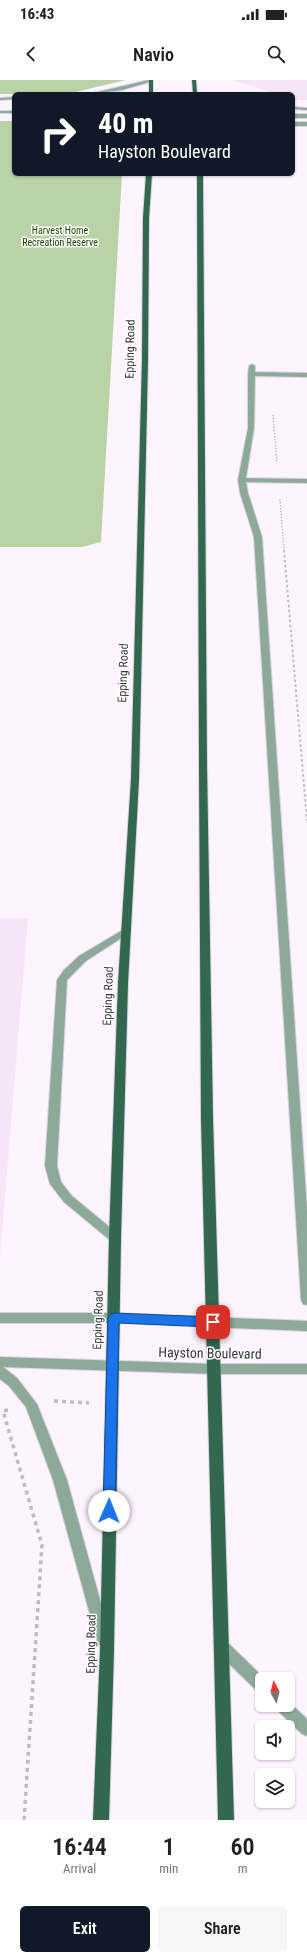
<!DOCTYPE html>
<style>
body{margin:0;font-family:"Roboto Condensed",sans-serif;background:#f6f6f6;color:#202124;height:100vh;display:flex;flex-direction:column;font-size:15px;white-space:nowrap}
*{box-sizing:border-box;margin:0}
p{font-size:13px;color:#757577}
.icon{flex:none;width:22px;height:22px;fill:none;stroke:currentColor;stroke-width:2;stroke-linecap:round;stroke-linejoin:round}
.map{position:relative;height:1740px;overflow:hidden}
.sheet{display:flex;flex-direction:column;background:#fff;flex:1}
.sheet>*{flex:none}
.guide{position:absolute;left:12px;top:12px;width:283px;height:84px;border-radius:6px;box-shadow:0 1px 3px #0004;background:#111827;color:#fff;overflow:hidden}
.needle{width:26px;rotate:353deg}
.fabs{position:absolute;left:255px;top:1592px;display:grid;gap:8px}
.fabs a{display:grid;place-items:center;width:40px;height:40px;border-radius:6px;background:#fff;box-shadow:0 1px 3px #0004;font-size:20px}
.pin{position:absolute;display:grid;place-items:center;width:34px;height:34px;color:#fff;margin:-17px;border-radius:8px;box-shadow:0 2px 6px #0006}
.me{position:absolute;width:44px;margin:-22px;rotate:1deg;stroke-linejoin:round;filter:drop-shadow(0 0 3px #0008)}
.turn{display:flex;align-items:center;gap:14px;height:84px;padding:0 20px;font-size:18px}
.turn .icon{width:52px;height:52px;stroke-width:2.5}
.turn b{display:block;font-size:28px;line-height:34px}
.eta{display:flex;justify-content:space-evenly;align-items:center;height:68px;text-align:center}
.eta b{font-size:24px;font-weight:600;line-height:28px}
.cta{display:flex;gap:8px;margin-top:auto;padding:8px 20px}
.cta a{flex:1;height:46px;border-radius:6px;background:#111827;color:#fff;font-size:16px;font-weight:600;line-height:46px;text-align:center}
.cta a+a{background:#f6f6f6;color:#202124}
.status{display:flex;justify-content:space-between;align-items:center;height:28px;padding:0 20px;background:#fff;direction:ltr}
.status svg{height:11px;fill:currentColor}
header{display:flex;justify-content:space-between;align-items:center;height:52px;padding:0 20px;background:#fff;font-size:18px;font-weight:600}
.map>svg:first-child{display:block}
.built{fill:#f5e5f6}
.green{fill:#b9d3a7}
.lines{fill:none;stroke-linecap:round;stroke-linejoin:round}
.minor-casing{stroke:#dbd2dc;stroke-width:2}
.major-casing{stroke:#dbd2dc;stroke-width:2}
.path-far2{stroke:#c2bac3;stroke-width:1.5;stroke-dasharray:1.5 1.5;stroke-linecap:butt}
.path-far1{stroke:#c2bac3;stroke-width:2;stroke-dasharray:2.5 2.5;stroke-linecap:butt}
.path{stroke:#c2bac3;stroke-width:3.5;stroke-dasharray:4 4;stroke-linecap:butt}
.minor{fill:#8da99a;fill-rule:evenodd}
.major{fill:#31684f;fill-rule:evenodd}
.route{fill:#1a73e8;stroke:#114b97}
.labels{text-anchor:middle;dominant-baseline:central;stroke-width:3;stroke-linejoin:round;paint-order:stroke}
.far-park-label{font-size:10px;fill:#244104;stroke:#fff}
.street-label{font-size:12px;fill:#39353a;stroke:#fff}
.near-street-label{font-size:14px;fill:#39353a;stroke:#fff}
</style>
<div class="status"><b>16:43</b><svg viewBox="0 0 49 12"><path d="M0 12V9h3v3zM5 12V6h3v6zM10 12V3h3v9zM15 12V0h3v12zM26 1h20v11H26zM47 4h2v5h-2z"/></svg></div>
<header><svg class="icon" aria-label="back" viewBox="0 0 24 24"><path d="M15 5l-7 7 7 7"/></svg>Navio<svg class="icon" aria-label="search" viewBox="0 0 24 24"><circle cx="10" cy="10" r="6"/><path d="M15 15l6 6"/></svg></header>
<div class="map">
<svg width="307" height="1740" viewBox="0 0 307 1740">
<rect width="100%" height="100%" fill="#fef4ff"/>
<g class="built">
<path d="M 233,0 L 307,0 L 307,20 L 293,20 L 293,14 L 276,14 Z"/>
<path d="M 0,838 L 28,838 L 0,1177 Z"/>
</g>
<g class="green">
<path d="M 0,0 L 126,0 L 67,14 L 0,14 Z"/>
<path d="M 0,41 L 14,41 L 14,94 L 122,94 L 101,462 L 82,467 L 0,467 Z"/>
</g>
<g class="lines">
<defs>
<g id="minor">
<path d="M 149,0 L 153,1 L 122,10 L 89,14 Z"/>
<path d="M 14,17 L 14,19 L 0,20 L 0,18 Z"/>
<path d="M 293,27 L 307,28 L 307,30 L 293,29 Z"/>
<rect x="0" y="31" width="14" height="2"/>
<rect x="293" y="34" width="14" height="4"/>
<rect x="293" y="42" width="14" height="4"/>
<path d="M 252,284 L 255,286 L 255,292 L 307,293 L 307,297 L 255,296 L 254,348 L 246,398 L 307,399 L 307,403 L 246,402 L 248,413 L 262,457 L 307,1130 L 307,1225 L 303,1224 L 301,1220 L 254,457 L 240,413 L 238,400 L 248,348 L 248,294 L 249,286 Z"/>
<path d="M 126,848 L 129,849 L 131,851 L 129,853 L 86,881 L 67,900 L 57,1086 L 61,1102 L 72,1116 L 119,1155 L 121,1158 L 119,1161 L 115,1163 L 111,1161 L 64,1122 L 50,1104 L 45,1086 L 57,900 L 64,890 L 79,876 Z"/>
<path d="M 0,1233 L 114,1233 L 307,1241 L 307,1251 L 114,1243 L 0,1243 Z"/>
<path d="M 0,1277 L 214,1284 L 307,1284 L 307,1294 L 214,1294 L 3,1287 L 17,1298 L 37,1324 L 67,1400 L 111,1560 L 109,1565 L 104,1567 L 99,1565 L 97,1560 L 53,1400 L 26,1327 L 9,1306 L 0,1299 Z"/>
<path d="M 222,1560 L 227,1562 L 265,1599 L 262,1599 L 262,1613 L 257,1611 L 217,1572 L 215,1567 L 217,1562 Z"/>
<path d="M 288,1621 L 307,1639 L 307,1656 L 302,1654 L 277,1630 L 275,1625 L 288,1625 Z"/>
</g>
<g id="major">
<rect x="149" y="0" width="4" height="14"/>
<path d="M 192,0 L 196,0 L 197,14 L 193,14 Z"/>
<path d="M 146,94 L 152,94 L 149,138 L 148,280 L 139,699 L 128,903 L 121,1158 L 114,1570 L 109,1740 L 93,1740 L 100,1570 L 109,1158 L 118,903 L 131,699 L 142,280 L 143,138 Z"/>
<path d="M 197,94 L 203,94 L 207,686 L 213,1038 L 234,1740 L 218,1740 L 201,1038 L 199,686 Z"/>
</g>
</defs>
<use href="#minor" class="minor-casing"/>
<use href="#major" class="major-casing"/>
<g class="path-far2">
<path d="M 28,14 L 73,14"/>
<path d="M 273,335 L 277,382"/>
<path d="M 280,419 L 284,471"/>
</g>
<path class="path-far1" d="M 284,470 L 307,741"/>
<g class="path">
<path d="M 54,1321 L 89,1323"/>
<path d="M 8,1330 L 3,1331 L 42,1465 L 24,1740"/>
</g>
<use href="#minor" class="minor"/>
<use href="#major" class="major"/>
</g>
<path class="route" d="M 114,1233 L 213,1237 L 217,1239 L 219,1242 L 217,1245 L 213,1247 L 119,1243 L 115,1431 L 113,1435 L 109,1437 L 105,1435 L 103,1431 L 108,1238 L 110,1235 Z"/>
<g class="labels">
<g class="far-park-label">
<text x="60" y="150">Harvest Home<tspan x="60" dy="12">Recreation Reserve</tspan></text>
</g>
<g class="street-label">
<text transform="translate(130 269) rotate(-89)">Epping Road</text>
<text transform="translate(123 593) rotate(-88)">Epping Road</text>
<text transform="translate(108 916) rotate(-88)">Epping Road</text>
<text transform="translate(98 1240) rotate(-88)">Epping Road</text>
<text transform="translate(91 1564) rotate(-89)">Epping Road</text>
</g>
<g class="near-street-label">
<text transform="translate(210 1273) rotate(1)">Hayston Boulevard</text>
</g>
</g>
</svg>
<div class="fabs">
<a><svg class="needle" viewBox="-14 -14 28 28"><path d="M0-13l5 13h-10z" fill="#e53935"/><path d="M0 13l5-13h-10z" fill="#757577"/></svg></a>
<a><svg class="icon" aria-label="sound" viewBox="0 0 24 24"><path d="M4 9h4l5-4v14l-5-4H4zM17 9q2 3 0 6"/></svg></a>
<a><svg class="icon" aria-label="layers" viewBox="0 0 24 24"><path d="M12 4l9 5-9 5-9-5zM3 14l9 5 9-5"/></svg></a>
</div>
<div class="pin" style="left:213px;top:1242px;background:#d93025"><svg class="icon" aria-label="arrive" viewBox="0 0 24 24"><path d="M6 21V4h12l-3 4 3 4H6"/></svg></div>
<svg class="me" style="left:109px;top:1431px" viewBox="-20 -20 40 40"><circle r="19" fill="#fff"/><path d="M0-13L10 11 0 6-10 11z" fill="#1a73e8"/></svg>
<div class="guide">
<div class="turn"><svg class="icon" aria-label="right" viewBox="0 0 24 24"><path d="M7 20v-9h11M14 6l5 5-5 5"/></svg><div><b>40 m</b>Hayston Boulevard</div></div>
</div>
</div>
<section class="sheet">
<div class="eta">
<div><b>16:44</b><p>Arrival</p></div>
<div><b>1</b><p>min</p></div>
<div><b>60</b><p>m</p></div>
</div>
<div class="cta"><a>Exit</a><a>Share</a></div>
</section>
